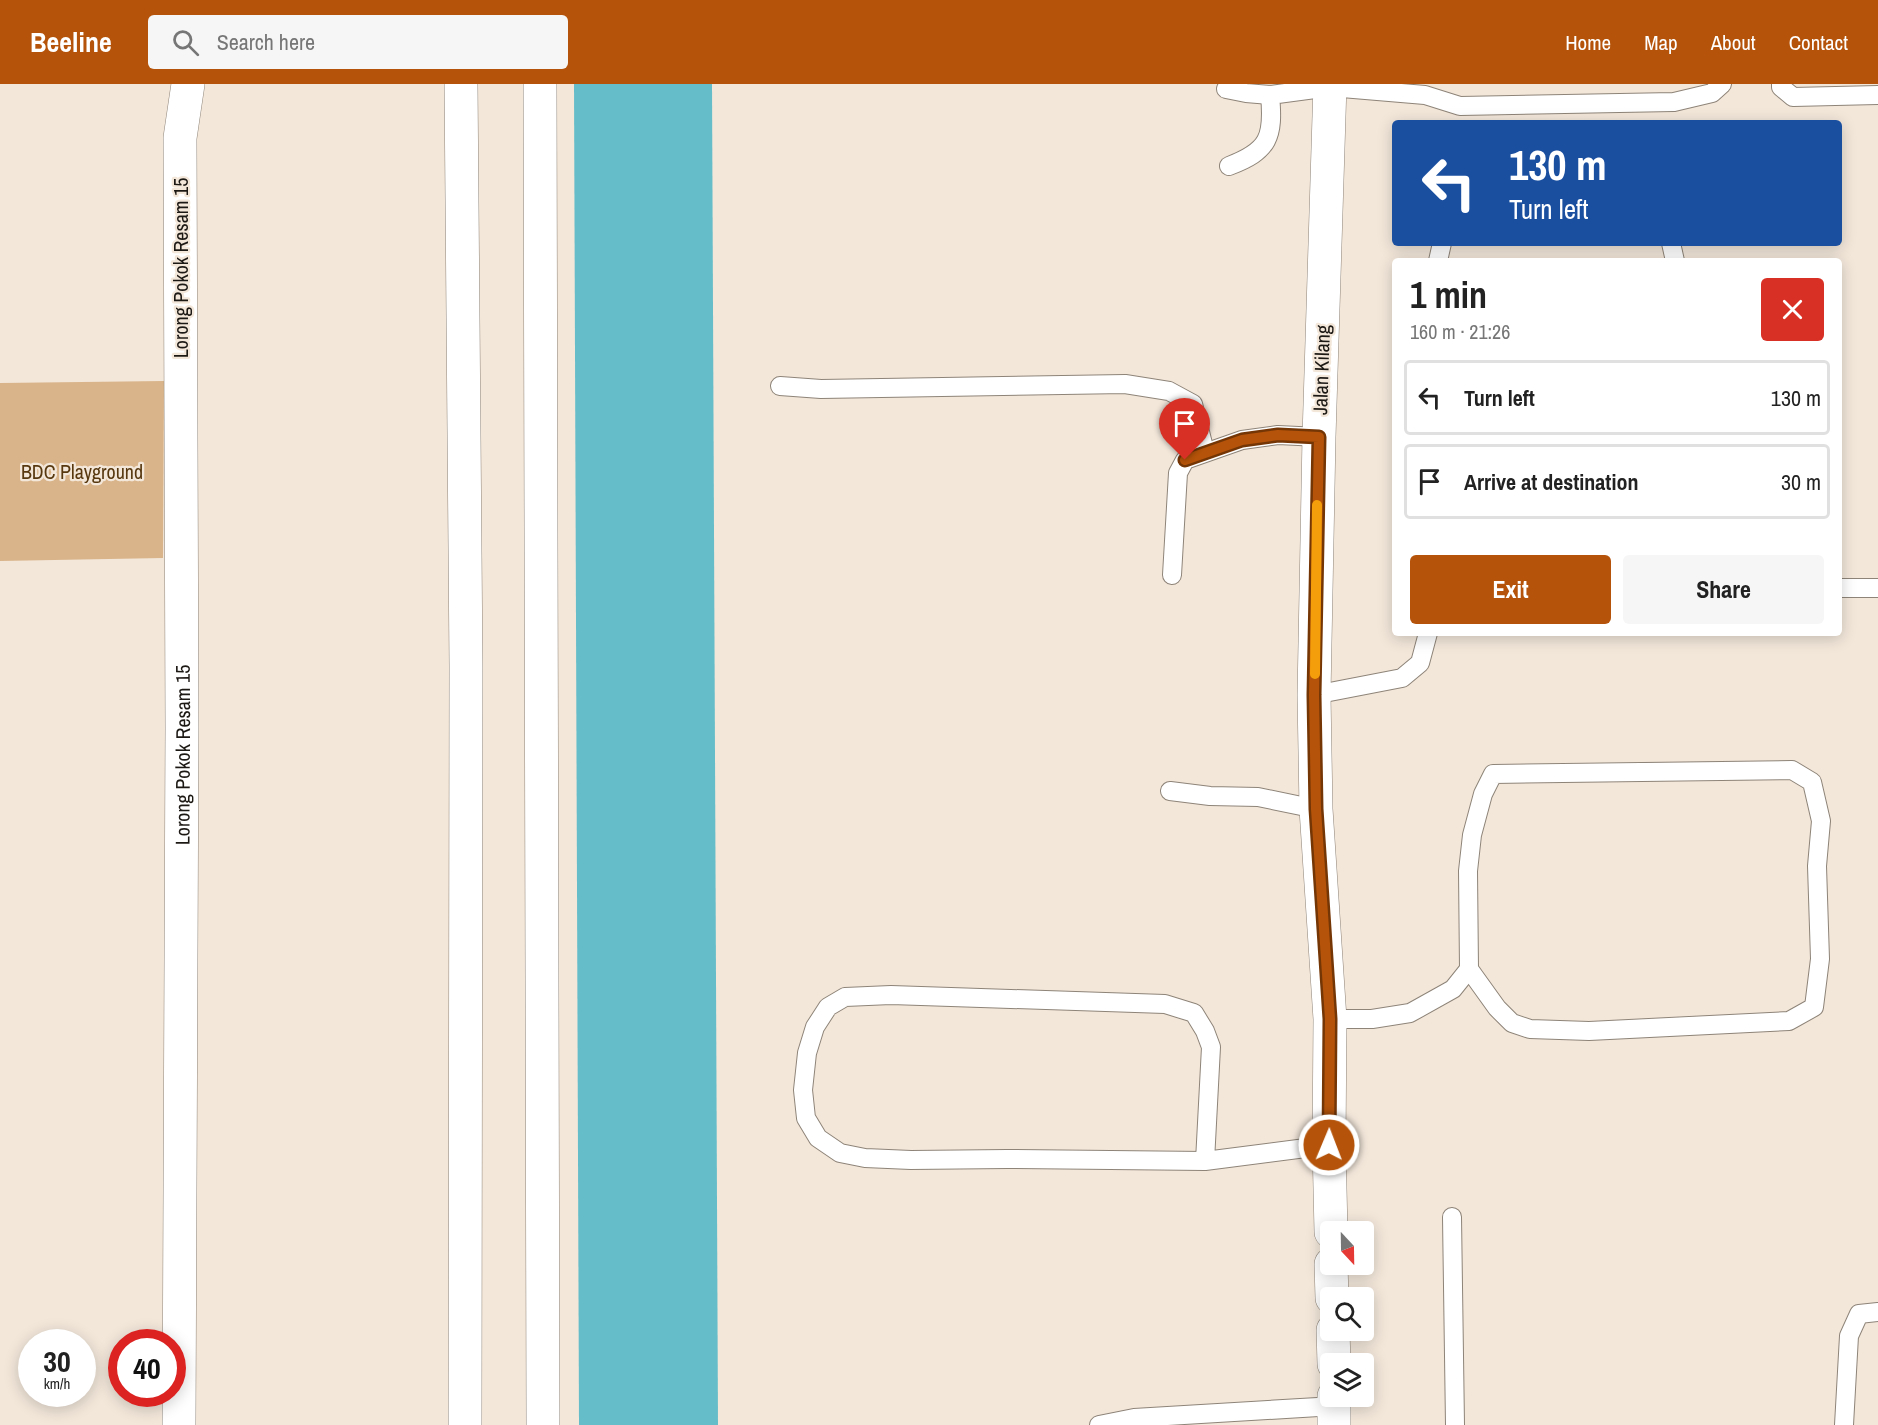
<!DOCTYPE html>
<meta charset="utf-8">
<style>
body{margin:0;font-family:"Archivo Narrow",sans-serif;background:#f6f6f6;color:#222;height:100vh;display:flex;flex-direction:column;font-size:22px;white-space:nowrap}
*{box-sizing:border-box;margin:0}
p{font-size:20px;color:#767676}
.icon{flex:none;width:33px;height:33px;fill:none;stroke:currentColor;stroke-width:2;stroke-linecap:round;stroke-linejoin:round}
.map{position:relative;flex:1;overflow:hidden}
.sheet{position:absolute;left:1392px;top:174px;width:450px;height:378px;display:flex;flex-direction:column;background:#fff;border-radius:6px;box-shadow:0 3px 15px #0003}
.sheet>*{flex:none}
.banner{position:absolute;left:1392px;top:36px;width:450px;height:126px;border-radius:6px;box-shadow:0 3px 15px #0003;background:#1a4fa0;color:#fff;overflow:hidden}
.needle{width:39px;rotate:158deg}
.tools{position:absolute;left:1320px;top:1137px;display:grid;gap:12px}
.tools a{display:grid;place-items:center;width:54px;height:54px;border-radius:6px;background:#fff;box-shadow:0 3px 15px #0003;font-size:30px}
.speed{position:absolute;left:18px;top:1245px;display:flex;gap:12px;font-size:30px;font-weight:700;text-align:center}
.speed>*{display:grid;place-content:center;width:78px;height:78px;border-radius:50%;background:#fff;box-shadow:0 3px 15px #0003;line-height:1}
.speed small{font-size:15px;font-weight:400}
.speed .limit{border:9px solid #d22;background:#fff;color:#111}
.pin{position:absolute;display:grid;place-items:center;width:51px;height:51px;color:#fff;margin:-62px -26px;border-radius:50% 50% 50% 0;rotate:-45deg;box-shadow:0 0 6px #0007}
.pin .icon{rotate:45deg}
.me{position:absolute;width:66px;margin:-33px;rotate:1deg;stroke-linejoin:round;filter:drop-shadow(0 0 4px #0008)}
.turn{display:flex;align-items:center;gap:21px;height:126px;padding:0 18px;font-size:27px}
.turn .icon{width:78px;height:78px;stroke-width:2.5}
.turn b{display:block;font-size:42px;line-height:51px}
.round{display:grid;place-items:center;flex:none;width:63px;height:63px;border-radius:6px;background:#f6f6f6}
.summary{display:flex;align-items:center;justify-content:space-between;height:102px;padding:0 18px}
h1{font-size:36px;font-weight:700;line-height:45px}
.cta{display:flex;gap:12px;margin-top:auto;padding:12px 18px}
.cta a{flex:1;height:69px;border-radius:6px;background:#b45309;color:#fff;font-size:24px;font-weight:700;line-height:69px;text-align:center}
.cta a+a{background:#f6f6f6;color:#222}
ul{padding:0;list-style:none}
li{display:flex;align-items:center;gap:18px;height:75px;margin:0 12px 9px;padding:0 6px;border:3px solid #e0e0e0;border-radius:6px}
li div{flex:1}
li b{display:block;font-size:22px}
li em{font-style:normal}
header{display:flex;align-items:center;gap:36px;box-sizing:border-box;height:84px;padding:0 30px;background:#b45309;color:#fff}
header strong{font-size:28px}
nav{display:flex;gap:33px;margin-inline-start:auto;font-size:21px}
.search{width:420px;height:54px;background:#f6f6f6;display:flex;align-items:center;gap:15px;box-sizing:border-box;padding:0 21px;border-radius:6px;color:#767676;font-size:22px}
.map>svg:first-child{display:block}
.green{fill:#d9b48a}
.water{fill:#65bdc9}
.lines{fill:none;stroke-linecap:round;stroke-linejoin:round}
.lane-casing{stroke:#8e8478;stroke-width:20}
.street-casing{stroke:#8e8478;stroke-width:34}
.secondary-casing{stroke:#8e8478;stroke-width:34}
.lane{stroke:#fff;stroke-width:18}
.street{stroke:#fff;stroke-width:33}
.secondary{stroke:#fff;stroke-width:33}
.route-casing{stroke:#753606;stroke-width:15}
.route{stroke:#b45309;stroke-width:10}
.slow{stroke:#f59e0b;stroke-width:10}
.labels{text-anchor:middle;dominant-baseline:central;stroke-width:4.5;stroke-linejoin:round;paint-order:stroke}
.street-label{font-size:20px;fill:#1c1814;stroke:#f3e7da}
.park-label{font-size:20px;fill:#57380f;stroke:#f3e7da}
</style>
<header>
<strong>Beeline</strong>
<div class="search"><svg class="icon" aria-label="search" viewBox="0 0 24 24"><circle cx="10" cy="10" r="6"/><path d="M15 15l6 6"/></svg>Search here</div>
<nav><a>Home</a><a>Map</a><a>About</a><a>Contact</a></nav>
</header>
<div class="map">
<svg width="1878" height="1341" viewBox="0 0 1878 1341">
<rect width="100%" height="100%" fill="#f3e7da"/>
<path class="green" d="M 164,297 L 163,474 L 0,477 L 0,299 Z"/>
<path class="water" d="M 574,0 L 712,0 L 718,1341 L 579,1341 Z"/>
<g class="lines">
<defs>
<g id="lane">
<path d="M 1781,0 L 1781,3 L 1793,13 L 1878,11"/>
<path d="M 1226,5 L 1246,9 L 1270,11"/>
<path d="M 1229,82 C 1269,67 1274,53 1270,11 L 1330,3 L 1425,11 L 1460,22 L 1674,18 L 1712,9 L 1722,0"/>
<path d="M 1671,159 L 1675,177"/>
<path d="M 1438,177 L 1442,159"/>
<path d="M 780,302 L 821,305 L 1125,300 L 1169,307 L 1193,320 L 1205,368"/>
<path d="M 1172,491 L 1178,389 L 1185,376 L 1242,356 L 1278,351 L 1319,353"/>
<path d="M 1839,504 L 1878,504"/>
<path d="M 1314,611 L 1402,594 L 1420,579 L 1428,549"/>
<path d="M 1792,686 L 1812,698 L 1821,737 L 1817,782 L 1820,875 L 1814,923 L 1789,937 L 1589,947 L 1530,945 L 1512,939 L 1497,924 L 1469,885 L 1468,787 L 1472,751 L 1483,710 L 1493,690 Z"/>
<path d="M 1170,707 L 1210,712 L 1258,713 L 1316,725"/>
<path d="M 1330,935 L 1372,935 L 1410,929 L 1453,905 L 1469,885"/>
<path d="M 1205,1077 L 1211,963 L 1205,947 L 1194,929 L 1165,920 L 891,911 L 845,913 L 828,923 L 815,943 L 807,969 L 803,1006 L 806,1034 L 818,1054 L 840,1069 L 865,1074 L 911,1076 L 1007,1075 L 1205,1077 L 1329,1061"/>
<path d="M 1452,1133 L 1455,1341"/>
<path d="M 1099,1341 L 1134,1334 L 1335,1322"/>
<path d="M 1844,1341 L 1849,1252 L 1859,1230 L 1878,1228"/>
</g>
<g id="street">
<path d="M 461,0 L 466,582 L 465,1341"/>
<path d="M 540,0 L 543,1341"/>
<path id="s1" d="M 179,1341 L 182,643 L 180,54 L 188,0"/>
</g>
<g id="secondary">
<path d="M 1330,0 L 1319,353 L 1314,611 L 1316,725 L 1330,935 L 1329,1061 L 1331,1148"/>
<path d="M 1331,1180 L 1332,1214"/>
<path d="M 1333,1246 L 1334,1280"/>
<path d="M 1334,1341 L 1334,1312"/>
</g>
</defs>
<use href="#lane" class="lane-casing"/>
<use href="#street" class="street-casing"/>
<use href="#secondary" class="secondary-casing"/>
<use href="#lane" class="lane"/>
<use href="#street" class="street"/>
<use href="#secondary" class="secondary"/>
</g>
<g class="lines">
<defs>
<path id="route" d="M 1185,376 L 1242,356 L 1278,351 L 1319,353 L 1314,611 L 1316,725 L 1330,935 L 1329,1061"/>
</defs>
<use href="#route" class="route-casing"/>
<use href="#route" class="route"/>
<path class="slow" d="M 1315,590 L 1317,421"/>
</g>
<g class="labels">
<g class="street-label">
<text transform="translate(180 184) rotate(-90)">Lorong Pokok Resam 15</text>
<text transform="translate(1321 286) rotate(-88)">Jalan Kilang</text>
<text stroke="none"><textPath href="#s1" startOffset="670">Lorong Pokok Resam 15</textPath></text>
</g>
<g class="park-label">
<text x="82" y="387">BDC Playground</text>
</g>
</g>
</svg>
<div class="tools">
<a><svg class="needle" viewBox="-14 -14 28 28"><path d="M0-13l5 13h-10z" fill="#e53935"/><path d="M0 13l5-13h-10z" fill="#767676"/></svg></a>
<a><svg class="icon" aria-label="search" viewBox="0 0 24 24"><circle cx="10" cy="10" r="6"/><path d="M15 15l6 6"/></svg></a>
<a><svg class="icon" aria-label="layers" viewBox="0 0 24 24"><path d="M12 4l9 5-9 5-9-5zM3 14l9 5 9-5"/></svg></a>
</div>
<div class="speed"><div>30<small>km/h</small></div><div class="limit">40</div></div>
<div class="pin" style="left:1185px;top:376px;background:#d93025"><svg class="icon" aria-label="arrive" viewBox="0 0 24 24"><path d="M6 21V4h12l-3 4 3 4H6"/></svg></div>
<svg class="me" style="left:1329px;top:1061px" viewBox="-20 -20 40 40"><circle r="17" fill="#b45309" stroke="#fff" stroke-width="3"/><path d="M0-11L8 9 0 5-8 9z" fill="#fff"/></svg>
<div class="banner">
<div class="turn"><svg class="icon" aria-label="left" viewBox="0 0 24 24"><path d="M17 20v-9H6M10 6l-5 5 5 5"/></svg><div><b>130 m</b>Turn left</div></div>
</div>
<section class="sheet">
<div class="summary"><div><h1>1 min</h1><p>160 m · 21:26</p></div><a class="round" style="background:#d93025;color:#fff"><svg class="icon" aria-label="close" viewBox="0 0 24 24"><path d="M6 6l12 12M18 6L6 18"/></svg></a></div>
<ul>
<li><svg class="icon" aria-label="left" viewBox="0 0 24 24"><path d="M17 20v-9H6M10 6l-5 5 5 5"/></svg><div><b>Turn left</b></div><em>130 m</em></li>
<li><svg class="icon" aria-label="arrive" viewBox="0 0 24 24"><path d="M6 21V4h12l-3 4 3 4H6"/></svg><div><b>Arrive at destination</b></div><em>30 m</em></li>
</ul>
<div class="cta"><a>Exit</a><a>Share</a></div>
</section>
</div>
